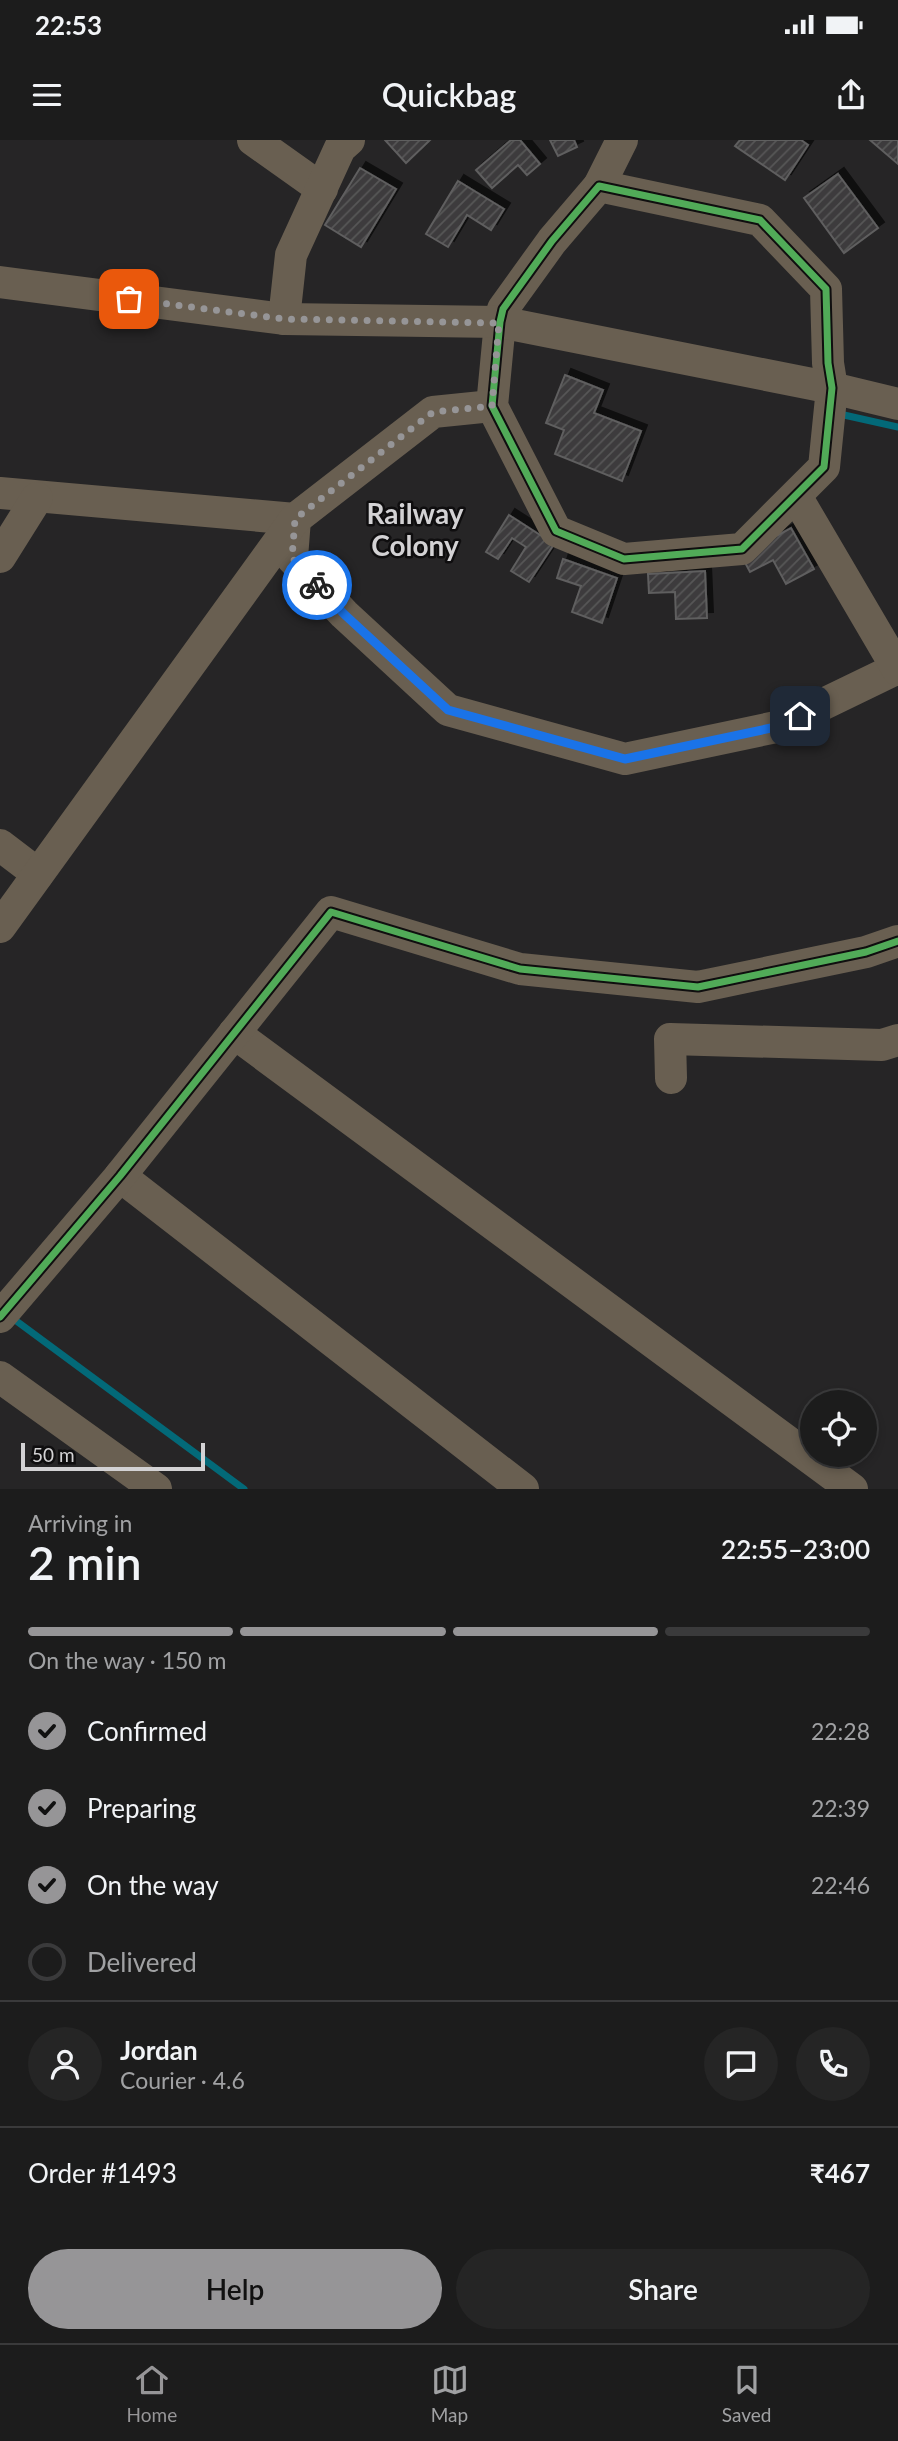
<!DOCTYPE html>
<meta charset="utf-8">
<style>
:root{--surface:#1c1c1c;--page:#252525;--text:#f1f3f6;--muted:#a0a1a3;--line:#3a3a3b;--accent:#969597}
body{margin:0;font-family:Lato,sans-serif;background:var(--page);color:var(--text);height:100vh;display:flex;flex-direction:column;font-size:26px;white-space:nowrap}
*{box-sizing:border-box;margin:0}
p{font-size:23px;color:var(--muted)}
.icon{flex:none;width:38px;height:38px;fill:none;stroke:currentColor;stroke-width:2;stroke-linecap:round;stroke-linejoin:round}
.map{position:relative;height:1349px;overflow:hidden}
.panel{display:flex;flex-direction:column;background:var(--surface);flex:1}
.panel>*{flex:none}
.buttons{position:absolute;left:800px;top:1250px;display:grid;gap:14px}
.buttons a{display:grid;place-items:center;width:77px;height:77px;border-radius:50%;background:var(--surface);box-shadow:0 4px 10px #0003,0 0 0 2px var(--line);font-size:35px}
.scale{position:absolute;left:21px;bottom:18px;width:184px;box-sizing:border-box;padding-left:7px;border:4px solid #d3d2d4;border-top:0;font-size:19px;line-height:24px;white-space:nowrap;color:#d3d2d4;-webkit-text-stroke:5px #0f0e0f;paint-order:stroke}
.pin{position:absolute;display:grid;place-items:center;width:60px;height:60px;color:#fff;margin:-30px;border-radius:14px;box-shadow:0 4px 10px #0006}
.courier{position:absolute;display:grid;place-items:center;width:70px;height:70px;margin:-35px;border:5px solid #1a73e8;border-radius:50%;background:#fff;color:#222;box-shadow:0 2px 9px #0007}
.head em{font-style:normal;font-weight:600}
.head div{display:flex;flex-direction:column-reverse}
.head{display:flex;align-items:center;justify-content:space-between;height:119px;padding:0 28px}
h1{font-size:46px;font-weight:600;line-height:52px}
.bar{display:grid;grid-template-columns:repeat(4,1fr);gap:10px 7px;align-content:center;height:84px;padding:0 28px}
.bar i{height:9px;border-radius:5px;background:var(--line)}
.bar .active{background:var(--accent)}
.bar p{grid-column:span 4}
.line{display:flex;align-items:center;gap:18px;padding:0 28px;border-top:2px solid var(--line)}
.line div{flex:1}
.round{display:grid;place-items:center;flex:none;width:74px;height:74px;border-radius:37px;background:var(--page)}
ol{padding:0 28px;list-style:none}
li{display:flex;align-items:center;gap:21px;height:77px}
li p{margin-inline-start:auto}
li .icon{padding:7px;border-radius:50%;background:var(--accent);color:#111;stroke-width:4}
li:last-child{color:var(--muted)}
li i{width:38px;height:38px;border:4px solid var(--line);border-radius:50%}
.primary-button{display:flex;gap:14px;margin-top:auto;padding:14px 28px}
.primary-button a{flex:1;height:80px;border-radius:42px;background:var(--accent);color:#111;font-size:28px;font-weight:600;line-height:80px;text-align:center}
.primary-button a+a{background:var(--page);color:var(--text)}
.status{display:flex;justify-content:space-between;align-items:center;height:49px;padding:0 35px;background:var(--surface);direction:ltr}
.status svg{height:19px;fill:currentColor}
header{display:flex;justify-content:space-between;align-items:center;height:91px;padding:0 28px;background:var(--surface);font-size:32px;font-weight:600}
.menu{display:flex;justify-content:space-around;align-items:center;height:98px;border-top:2px solid var(--line);background:var(--surface);font-size:19px;color:var(--muted)}
.menu a{display:grid;justify-items:center;gap:4px}
.menu .active{color:var(--accent)}
.map>svg:first-child{display:block}
.lines{fill:none;stroke-linecap:round;stroke-linejoin:round}
.stream{stroke:#036978;stroke-width:7}
.building{fill:url(#building-hatch);stroke:#5f5e5f;stroke-width:2;filter:url(#shadow)}
.minor{stroke:#695f51;stroke-width:32}
.cycleway-casing{stroke:#0f0e0f;stroke-width:11}
.cycleway{stroke:#51ab58;stroke-width:7}
.done{stroke:#969597;stroke-width:7;stroke-dasharray:0 12.6}
.route{stroke:#1a73e8;stroke-width:9}
.labels{text-anchor:middle;stroke-width:5;stroke-linejoin:round;paint-order:stroke}
.district-label{font-size:28px;font-weight:bold;fill:#d3d2d4;stroke:#0f0e0f}
</style>
<div class="status"><b>22:53</b><svg viewBox="0 0 49 12"><path d="M0 12V9h3v3zM5 12V6h3v6zM10 12V3h3v9zM15 12V0h3v12zM26 1h20v11H26zM47 4h2v5h-2z"/></svg></div>
<header><svg class="icon" aria-label="menu" viewBox="0 0 24 24"><path d="M4 6h16M4 12h16M4 18h16"/></svg>Quickbag<svg class="icon" aria-label="share" viewBox="0 0 24 24"><path d="M12 15V3M7 8l5-5 5 5M5 13v7h14v-7"/></svg></header>
<div class="map">
<svg width="898" height="1349" viewBox="0 0 898 1349">
<defs>
<pattern id="building-hatch" width="6" height="6" patternUnits="userSpaceOnUse" patternTransform="scale(1.75)"><rect width="6" height="6" fill="#3c3b3c"/><path d="M-1 1l2-2M0 6l6-6M5 7l2-2" fill="none" stroke="#575657"/></pattern>
<filter id="shadow"><feDropShadow dx="6" dy="-6" stdDeviation="0" flood-color="#0009"/></filter>
</defs>
<rect width="100%" height="100%" fill="#262526"/>
<g class="lines">
<g class="stream">
<path d="M 844,275 L 898,287"/>
<path d="M 11,1177 L 244,1349"/>
</g>
</g>
<g class="building">
<path d="M 385,0 L 430,0 L 406,23 Z"/>
<path d="M 511,0 L 520,0 L 540,24 L 527,35 L 518,25 L 492,48 L 476,30 Z"/>
<path d="M 550,0 L 574,0 L 577,7 L 558,16 Z"/>
<path d="M 740,0 L 801,0 L 808,5 L 785,40 L 735,6 Z"/>
<path d="M 870,0 L 898,0 L 898,24 Z"/>
<path d="M 360,28 L 396,49 L 361,107 L 325,85 Z"/>
<path d="M 838,34 L 878,88 L 844,113 L 804,58 Z"/>
<path d="M 458,41 L 504,69 L 491,90 L 467,75 L 448,107 L 426,94 Z"/>
<path d="M 565,235 L 603,250 L 594,273 L 641,291 L 622,341 L 555,314 L 564,290 L 546,283 Z"/>
<path d="M 509,375 L 554,404 L 529,442 L 511,431 L 526,407 L 512,398 L 498,419 L 486,412 Z"/>
<path d="M 791,388 L 814,429 L 786,444 L 773,420 L 750,432 L 741,415 Z"/>
<path d="M 563,419 L 617,438 L 602,483 L 572,472 L 581,446 L 557,438 Z"/>
<path d="M 705,431 L 707,478 L 676,479 L 675,452 L 649,453 L 648,434 Z"/>
</g>
<g class="lines">
<g class="minor">
<path d="M 253,0 L 322,49"/>
<path d="M 599,46 L 760,80 L 826,149 L 828,223 L 832,248 L 824,327 L 742,409 L 624,419 L 556,391 L 492,266 L 500,182 L 503,169 L 552,101 Z"/>
<path d="M 599,46 L 622,0"/>
<path d="M 0,142 L 284,179 L 500,182 L 832,248 L 898,264"/>
<path d="M 284,179 L 291,115 L 340,8 L 349,0"/>
<path d="M 0,353 L 295,379 L 292,418 L 344,474 L 448,570 L 625,619 L 776,587 L 898,528"/>
<path d="M 796,356 L 898,530"/>
<path d="M 0,417 L 37,358"/>
<path d="M 0,705 L 38,734"/>
<path d="M 0,787 L 295,379 L 433,272 L 492,266"/>
<path d="M 234,893 L 852,1349"/>
<path d="M 671,938 L 670,899 L 882,905 L 898,900"/>
<path d="M 120,1036 L 523,1349"/>
<path d="M 0,1177 L 120,1036 L 331,772 L 520,829 L 698,847 L 866,812 L 898,801"/>
<path d="M 0,1237 L 156,1349"/>
</g>
<defs>
<g id="cycleway">
<path d="M 599,46 L 760,80 L 826,149 L 828,223 L 832,248 L 824,327 L 742,409 L 624,419 L 556,391 L 492,266 L 500,182 L 503,169 L 552,101 Z"/>
<path d="M 0,1177 L 120,1036 L 331,772 L 520,829 L 698,847 L 866,812 L 898,801"/>
</g>
</defs>
<use href="#cycleway" class="cycleway-casing"/>
<use href="#cycleway" class="cycleway"/>
</g>
<g class="lines">
<path class="done" d="M 129,159 L 284,179 L 499,183 L 492,266 L 433,272 L 295,379 L 292,418 L 317,445"/>
<path class="route" d="M 317,445 L 344,474 L 448,570 L 625,619 L 776,587 L 800,576"/>
</g>
<g class="labels">
<g class="district-label">
<text x="415" y="384">Railway<tspan x="415" dy="32">Colony</tspan></text>
</g>
</g>
</svg>
<div class="buttons">
<a><svg class="icon" aria-label="locate" viewBox="0 0 24 24"><circle cx="12" cy="12" r="6"/><path d="M12 2v4M12 18v4M2 12h4M18 12h4"/></svg></a>
</div>
<div class="scale">50 m</div>
<div class="pin" style="left:129px;top:159px;background:#ea580c"><svg class="icon" aria-label="bag" viewBox="0 0 24 24"><path d="M5 8h14l-1 12H6zM9 8a3 3 0 0 1 6 0"/></svg></div>
<div class="pin" style="left:800px;top:576px;background:#1f2937"><svg class="icon" aria-label="home" viewBox="0 0 24 24"><path d="M3 11l9-7 9 7M6 9v11h12V9"/></svg></div>
<div class="courier" style="left:317px;top:445px"><svg class="icon" aria-label="bike" viewBox="0 0 24 24"><circle cx="6" cy="16" r="4"/><circle cx="18" cy="16" r="4"/><path d="M6 16l4-8h5l3 8M10 8l3 8H6M13 5h3"/></svg></div>
</div>
<section class="panel">
<div class="head"><div><h1>2 min</h1><p>Arriving in</p></div><em>22:55–23:00</em></div>
<div class="bar"><i class="active"></i><i class="active"></i><i class="active"></i><i></i><p>On the way · 150 m</p></div>
<ol>
<li><svg class="icon" aria-label="check" viewBox="0 0 24 24"><path d="M5 12l5 5 9-10"/></svg>Confirmed<p>22:28</p></li>
<li><svg class="icon" aria-label="check" viewBox="0 0 24 24"><path d="M5 12l5 5 9-10"/></svg>Preparing<p>22:39</p></li>
<li><svg class="icon" aria-label="check" viewBox="0 0 24 24"><path d="M5 12l5 5 9-10"/></svg>On the way<p>22:46</p></li>
<li><i></i>Delivered</li>
</ol>
<div class="line" style="height:126px"><a class="round"><svg class="icon" aria-label="person" viewBox="0 0 24 24"><circle cx="12" cy="8" r="4"/><path d="M4 21q1-7 8-7t8 7"/></svg></a><div><b>Jordan</b><p>Courier · 4.6</p></div><a class="round"><svg class="icon" aria-label="chat" viewBox="0 0 24 24"><path d="M4 5h16v11H9l-5 4z"/></svg></a><a class="round"><svg class="icon" aria-label="phone" viewBox="0 0 24 24"><path d="M5 4h4l2 5-3 2q2 4 5 5l2-3 5 2v4C11 20 4 13 5 4z"/></svg></a></div>
<div class="line" style="height:91px"><div>Order #1493</div><b>₹467</b></div>
<div class="primary-button"><a>Help</a><a>Share</a></div>
</section>
<nav class="menu">
<a class="active"><svg class="icon" aria-label="home" viewBox="0 0 24 24"><path d="M3 11l9-7 9 7M6 9v11h12V9"/></svg>Home</a>
<a><svg class="icon" aria-label="map" viewBox="0 0 24 24"><path d="M3 6l6-2 6 2 6-2v14l-6 2-6-2-6 2zM9 4v14M15 6v14"/></svg>Map</a>
<a><svg class="icon" aria-label="saved" viewBox="0 0 24 24"><path d="M7 4h10v16l-5-4-5 4z"/></svg>Saved</a>
</nav>
